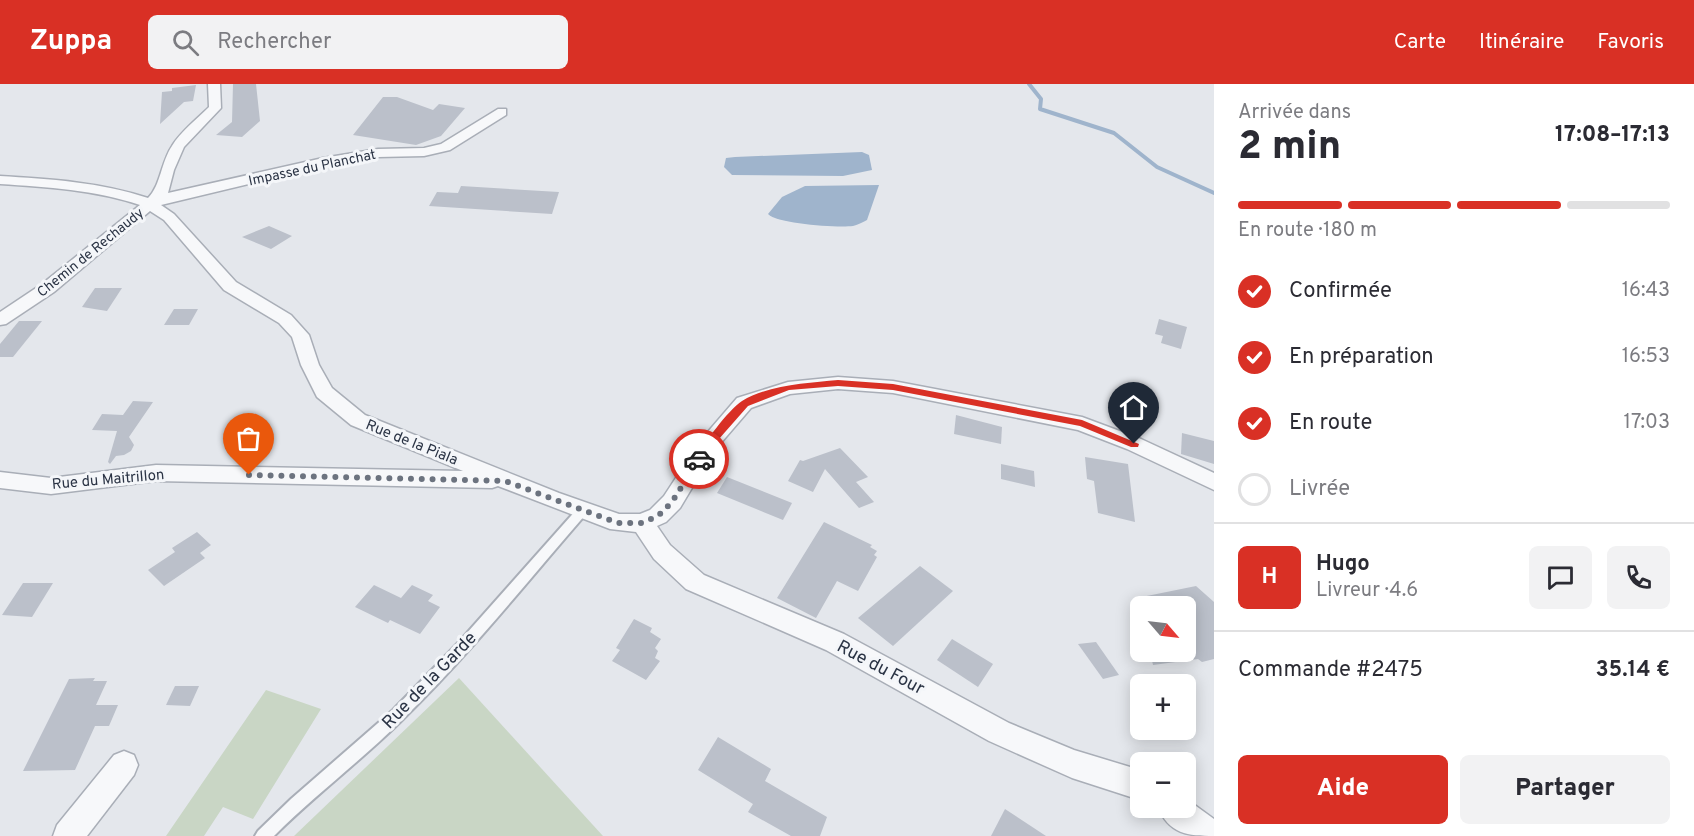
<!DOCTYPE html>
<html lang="fr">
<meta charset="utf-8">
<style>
:root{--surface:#fff;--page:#f2f2f3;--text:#2b2b33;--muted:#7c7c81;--line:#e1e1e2;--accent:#d93025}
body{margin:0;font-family:Overpass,sans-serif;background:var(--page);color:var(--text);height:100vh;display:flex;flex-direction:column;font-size:22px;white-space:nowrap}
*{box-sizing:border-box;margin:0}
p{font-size:20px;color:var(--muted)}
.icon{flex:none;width:33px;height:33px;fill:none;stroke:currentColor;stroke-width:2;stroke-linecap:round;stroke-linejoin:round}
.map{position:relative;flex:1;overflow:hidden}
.drawer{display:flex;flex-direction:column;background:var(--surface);width:480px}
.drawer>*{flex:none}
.needle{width:39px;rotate:118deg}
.controls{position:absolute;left:1130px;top:512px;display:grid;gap:12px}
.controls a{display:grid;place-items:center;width:66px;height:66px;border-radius:9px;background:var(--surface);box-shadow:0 3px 15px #0003;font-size:30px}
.pin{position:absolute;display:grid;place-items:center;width:51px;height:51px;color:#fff;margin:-62px -26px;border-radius:50% 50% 50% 0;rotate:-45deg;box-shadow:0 0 6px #0007}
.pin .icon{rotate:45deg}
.courier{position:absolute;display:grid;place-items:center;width:60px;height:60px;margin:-30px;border:4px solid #d93025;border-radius:50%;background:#fff;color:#222;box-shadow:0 2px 8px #0007}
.head em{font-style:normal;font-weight:800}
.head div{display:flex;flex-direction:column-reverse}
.head{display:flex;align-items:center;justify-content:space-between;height:102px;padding:0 24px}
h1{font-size:39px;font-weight:800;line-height:45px}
.bar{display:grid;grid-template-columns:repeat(4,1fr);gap:9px 6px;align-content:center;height:72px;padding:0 24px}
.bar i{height:8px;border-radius:4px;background:var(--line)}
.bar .active{background:var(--accent)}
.bar p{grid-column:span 4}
.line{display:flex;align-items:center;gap:15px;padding:0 24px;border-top:2px solid var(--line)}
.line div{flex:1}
.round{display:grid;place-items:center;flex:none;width:63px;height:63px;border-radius:9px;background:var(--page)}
ol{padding:0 24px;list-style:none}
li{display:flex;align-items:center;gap:18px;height:66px}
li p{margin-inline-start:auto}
li .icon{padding:6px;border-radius:50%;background:var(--accent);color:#fff;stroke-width:4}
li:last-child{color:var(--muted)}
li i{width:33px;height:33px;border:3px solid var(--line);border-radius:50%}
.cta{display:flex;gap:12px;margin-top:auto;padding:12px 24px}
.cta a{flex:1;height:69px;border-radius:9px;background:var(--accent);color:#fff;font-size:24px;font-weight:800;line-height:69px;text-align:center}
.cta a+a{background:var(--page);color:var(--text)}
header{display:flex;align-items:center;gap:36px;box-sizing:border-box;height:84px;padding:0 30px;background:var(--accent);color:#fff}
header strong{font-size:28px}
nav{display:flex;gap:33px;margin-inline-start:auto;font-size:21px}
.search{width:420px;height:54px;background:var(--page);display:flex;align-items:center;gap:15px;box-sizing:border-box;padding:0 21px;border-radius:9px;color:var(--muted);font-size:22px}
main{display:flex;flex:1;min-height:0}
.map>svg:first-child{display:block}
.green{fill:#c9d6c5}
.water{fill:#9fb4cc}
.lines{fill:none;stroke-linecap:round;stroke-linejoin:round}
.stream{stroke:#9fb4cc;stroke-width:4}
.building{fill:#bbc0ca}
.service-casing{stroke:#a9aeb7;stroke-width:4}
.minor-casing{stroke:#a9aeb7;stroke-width:3}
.service{fill:#f7f8fa;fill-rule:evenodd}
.minor{fill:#f7f8fa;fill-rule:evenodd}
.route{fill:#d93025}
.done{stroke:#6c737f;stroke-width:6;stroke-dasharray:0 10.8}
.labels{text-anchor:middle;stroke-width:6;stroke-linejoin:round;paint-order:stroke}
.far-street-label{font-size:14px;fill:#2b3445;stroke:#f4f6f9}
.street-label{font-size:15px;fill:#2b3445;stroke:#f4f6f9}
.near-street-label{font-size:18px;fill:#2b3445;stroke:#f4f6f9}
</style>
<header>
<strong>Zuppa</strong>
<div class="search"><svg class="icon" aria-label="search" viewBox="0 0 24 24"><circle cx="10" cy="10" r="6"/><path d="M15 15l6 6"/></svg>Rechercher</div>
<nav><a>Carte</a><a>Itinéraire</a><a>Favoris</a></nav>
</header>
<main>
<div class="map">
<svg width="1214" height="752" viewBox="0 0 1214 752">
<rect width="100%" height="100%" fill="#e4e7ec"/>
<g class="green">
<path d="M 459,594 L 603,752 L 294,752 Z"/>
<path d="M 266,606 L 321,625 L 253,735 L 223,723 L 204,752 L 166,752 Z"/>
</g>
<g class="water">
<path d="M 862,68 L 869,71 L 872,86 L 843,92 L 732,91 L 724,83 L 726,74 L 735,73 Z"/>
<path d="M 879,101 L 867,136 C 863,138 857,141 853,142 C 838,144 777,140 768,130 L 782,113 L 805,102 Z"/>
</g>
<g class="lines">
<path class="stream" d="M 1029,0 L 1041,15 L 1040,25 L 1114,49 L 1157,83 L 1214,109"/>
</g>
<g class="building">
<path d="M 233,0 L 256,0 L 260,37 L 242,53 L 216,51 L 232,38 Z"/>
<path d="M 196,1 L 193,17 L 184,18 L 160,40 L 162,8 L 172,7 L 172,4 Z"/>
<path d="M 383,13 L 397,13 L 433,26 L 439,20 L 465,24 L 441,52 L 416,61 L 353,51 Z"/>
<path d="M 461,102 L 559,108 L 552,130 L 429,122 L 437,108 L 458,109 Z"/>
<path d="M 269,142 L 292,152 L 271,165 L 242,153 Z"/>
<path d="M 95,204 L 122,204 L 107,227 L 82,223 Z"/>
<path d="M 174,225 L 198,225 L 189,241 L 164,241 Z"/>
<path d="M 1159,235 L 1187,243 L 1181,265 L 1161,259 L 1163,252 L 1155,250 Z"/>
<path d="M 19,237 L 42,237 L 13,273 L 0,273 L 0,260 Z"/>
<path d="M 133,317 L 153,318 L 129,353 L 134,361 L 131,367 L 124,371 L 116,372 L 110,380 L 108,378 L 117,347 L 92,346 L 102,330 L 123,331 Z"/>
<path d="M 956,331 L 1002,343 L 1001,360 L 954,350 Z"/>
<path d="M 1182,349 L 1214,357 L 1214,380 L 1181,370 Z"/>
<path d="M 840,364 L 868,393 L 856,398 L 874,418 L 859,424 L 825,385 L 813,408 L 788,397 L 800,376 L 803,377 Z"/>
<path d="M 1085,373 L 1128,380 L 1135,438 L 1098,429 L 1094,397 L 1087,395 Z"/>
<path d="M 1001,380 L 1034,387 L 1035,403 L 1001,395 Z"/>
<path d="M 727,393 L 792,419 L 783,436 L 717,409 Z"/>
<path d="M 824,438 L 872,461 L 870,463 L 877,467 L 874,471 L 877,473 L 858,507 L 837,497 L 816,534 L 777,514 Z"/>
<path d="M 197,448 L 211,461 L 200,469 L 205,474 L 164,502 L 148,486 L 175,468 L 172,464 Z"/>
<path d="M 920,482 L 953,507 L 893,562 L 858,534 Z"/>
<path d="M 23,499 L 53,499 L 32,533 L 2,531 Z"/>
<path d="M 374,501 L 401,514 L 412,501 L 433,511 L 428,517 L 440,523 L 420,550 L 390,536 L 388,539 L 355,523 Z"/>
<path d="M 1196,502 L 1214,518 L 1214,575 L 1202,578 L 1198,575 L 1153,581 L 1151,572 L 1169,567 L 1185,567 L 1185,522 L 1133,522 L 1132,515 Z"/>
<path d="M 634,535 L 652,544 L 650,548 L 661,555 L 655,564 L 658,567 L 655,574 L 660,577 L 646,596 L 612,577 L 620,566 L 616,564 Z"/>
<path d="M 952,555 L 993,580 L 978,603 L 937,576 Z"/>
<path d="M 1096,558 L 1119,591 L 1103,595 L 1078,560 Z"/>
<path d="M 95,594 L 93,597 L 107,597 L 96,621 L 118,621 L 109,642 L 95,642 L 75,686 L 23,687 L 69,595 Z"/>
<path d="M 175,602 L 199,602 L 190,622 L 166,621 Z"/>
<path d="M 718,653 L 771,685 L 765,697 L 827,733 L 820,752 L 791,752 L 748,728 L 753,720 L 698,686 Z"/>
<path d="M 1005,725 L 1046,752 L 991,752 Z"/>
</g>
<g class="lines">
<defs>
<path id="service" d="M 582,423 L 586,424 L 588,427 L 586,430 C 526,499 469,571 403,635 C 362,676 315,711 274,752 L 255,752 L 258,747 L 291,715 L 393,626 L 458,559 L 578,424 Z"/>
<g id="minor">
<path d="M 208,0 L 220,0 L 221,24 L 184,63 L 174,86 L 168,109 L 323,74 L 378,65 L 424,64 L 441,60 L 498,25 L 506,25 L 506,31 L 450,66 L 424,72 L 378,73 L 323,82 L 161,121 L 174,130 L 236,198 L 291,231 L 309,251 L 319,281 L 332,304 L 365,331 L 559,409 L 619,430 L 640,430 L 650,426 L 664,412 L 700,357 L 737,314 L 788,298 L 838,293 L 893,297 L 1082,333 L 1141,355 L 1214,389 L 1214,406 L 1127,365 L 1078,346 L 893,309 L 838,305 L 790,310 L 751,324 L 714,367 L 680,424 L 666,438 L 657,442 L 670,461 L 704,491 L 844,550 L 1009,639 L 1074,666 L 1140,686 L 1140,716 L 1072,694 L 989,657 L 826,566 L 686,505 L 654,475 L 636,448 L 610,445 L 498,402 L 492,404 L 156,397 L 51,410 L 0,404 L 0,388 L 51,394 L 156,381 L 463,387 L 351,341 L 317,313 L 301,281 L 292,253 L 279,239 L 224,206 L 164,136 L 150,127 L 54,208 L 6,240 L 0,241 L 0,228 L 42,200 L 140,121 C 95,106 47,103 0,100 L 0,92 C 50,95 100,98 148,114 C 161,101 161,78 172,62 C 180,48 197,35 209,23 Z"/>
<path d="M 124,667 L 134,671 L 138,681 L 134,691 L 87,752 L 53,752 L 57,741 L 114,671 Z"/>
<path d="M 1185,714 L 1214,735 L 1214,752 C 1188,752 1169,750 1158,723 L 1185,723 Z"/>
</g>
</defs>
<use href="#service" class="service-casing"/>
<use href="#minor" class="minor-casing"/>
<use href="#service" class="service"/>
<use href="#minor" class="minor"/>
</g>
<path class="route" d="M 838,296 L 893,300 L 1082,336 L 1139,360 L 1138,363 L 1131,363 L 1080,342 L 893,306 L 838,302 L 789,306 L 748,322 L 711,364 L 703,378 L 699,379 L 694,375 C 703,361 728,326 742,317 C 768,301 808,299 838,296 Z"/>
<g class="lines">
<path class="done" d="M 249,391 L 505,397 L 618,439 L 642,439 L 658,432 L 672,418 L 699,375"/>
</g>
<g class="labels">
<g class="far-street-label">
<text transform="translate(312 83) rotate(-12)" y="5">Impasse du Planchat</text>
<text transform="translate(90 168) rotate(-39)" y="5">Chemin de Rechaudy</text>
</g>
<g class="street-label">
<text transform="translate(412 358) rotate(22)" y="5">Rue de la Piala</text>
<text transform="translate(108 395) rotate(-5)" y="5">Rue du Maitrillon</text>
</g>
<g class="near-street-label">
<text transform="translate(881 583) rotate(28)" y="6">Rue du Four</text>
<text transform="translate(429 596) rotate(-46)" y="6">Rue de la Garde</text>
</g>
</g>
</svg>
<div class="controls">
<a><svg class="needle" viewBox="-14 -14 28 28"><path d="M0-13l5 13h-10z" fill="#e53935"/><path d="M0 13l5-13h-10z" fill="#7c7c81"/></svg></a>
<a>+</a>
<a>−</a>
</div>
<div class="pin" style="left:249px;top:391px;background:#ea580c"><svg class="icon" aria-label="bag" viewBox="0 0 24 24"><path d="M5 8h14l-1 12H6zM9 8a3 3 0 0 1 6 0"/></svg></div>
<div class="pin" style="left:1134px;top:360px;background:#1f2937"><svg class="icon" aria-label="home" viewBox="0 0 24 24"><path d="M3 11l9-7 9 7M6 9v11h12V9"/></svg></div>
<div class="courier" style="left:699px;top:375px"><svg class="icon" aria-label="car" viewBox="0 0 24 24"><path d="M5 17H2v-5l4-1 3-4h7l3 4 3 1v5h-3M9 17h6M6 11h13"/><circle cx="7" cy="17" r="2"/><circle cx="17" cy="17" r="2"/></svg></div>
</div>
<section class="drawer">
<div class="head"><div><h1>2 min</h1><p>Arrivée dans</p></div><em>17:08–17:13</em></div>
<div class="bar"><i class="active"></i><i class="active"></i><i class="active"></i><i></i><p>En route · 180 m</p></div>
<ol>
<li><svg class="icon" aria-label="check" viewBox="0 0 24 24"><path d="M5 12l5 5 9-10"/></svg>Confirmée<p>16:43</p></li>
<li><svg class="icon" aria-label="check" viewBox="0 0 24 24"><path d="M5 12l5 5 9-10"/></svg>En préparation<p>16:53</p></li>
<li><svg class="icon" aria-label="check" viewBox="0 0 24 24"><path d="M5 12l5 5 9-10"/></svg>En route<p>17:03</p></li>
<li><i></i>Livrée</li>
</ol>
<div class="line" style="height:108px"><b class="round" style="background:var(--accent);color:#fff">H</b><div><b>Hugo</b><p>Livreur · 4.6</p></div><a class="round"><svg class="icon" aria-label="chat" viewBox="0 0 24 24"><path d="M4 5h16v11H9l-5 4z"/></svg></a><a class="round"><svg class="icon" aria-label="phone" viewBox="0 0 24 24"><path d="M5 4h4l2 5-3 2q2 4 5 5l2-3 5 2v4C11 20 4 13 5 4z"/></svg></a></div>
<div class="line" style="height:78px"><div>Commande #2475</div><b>35.14 €</b></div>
<div class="cta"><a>Aide</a><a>Partager</a></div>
</section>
</main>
